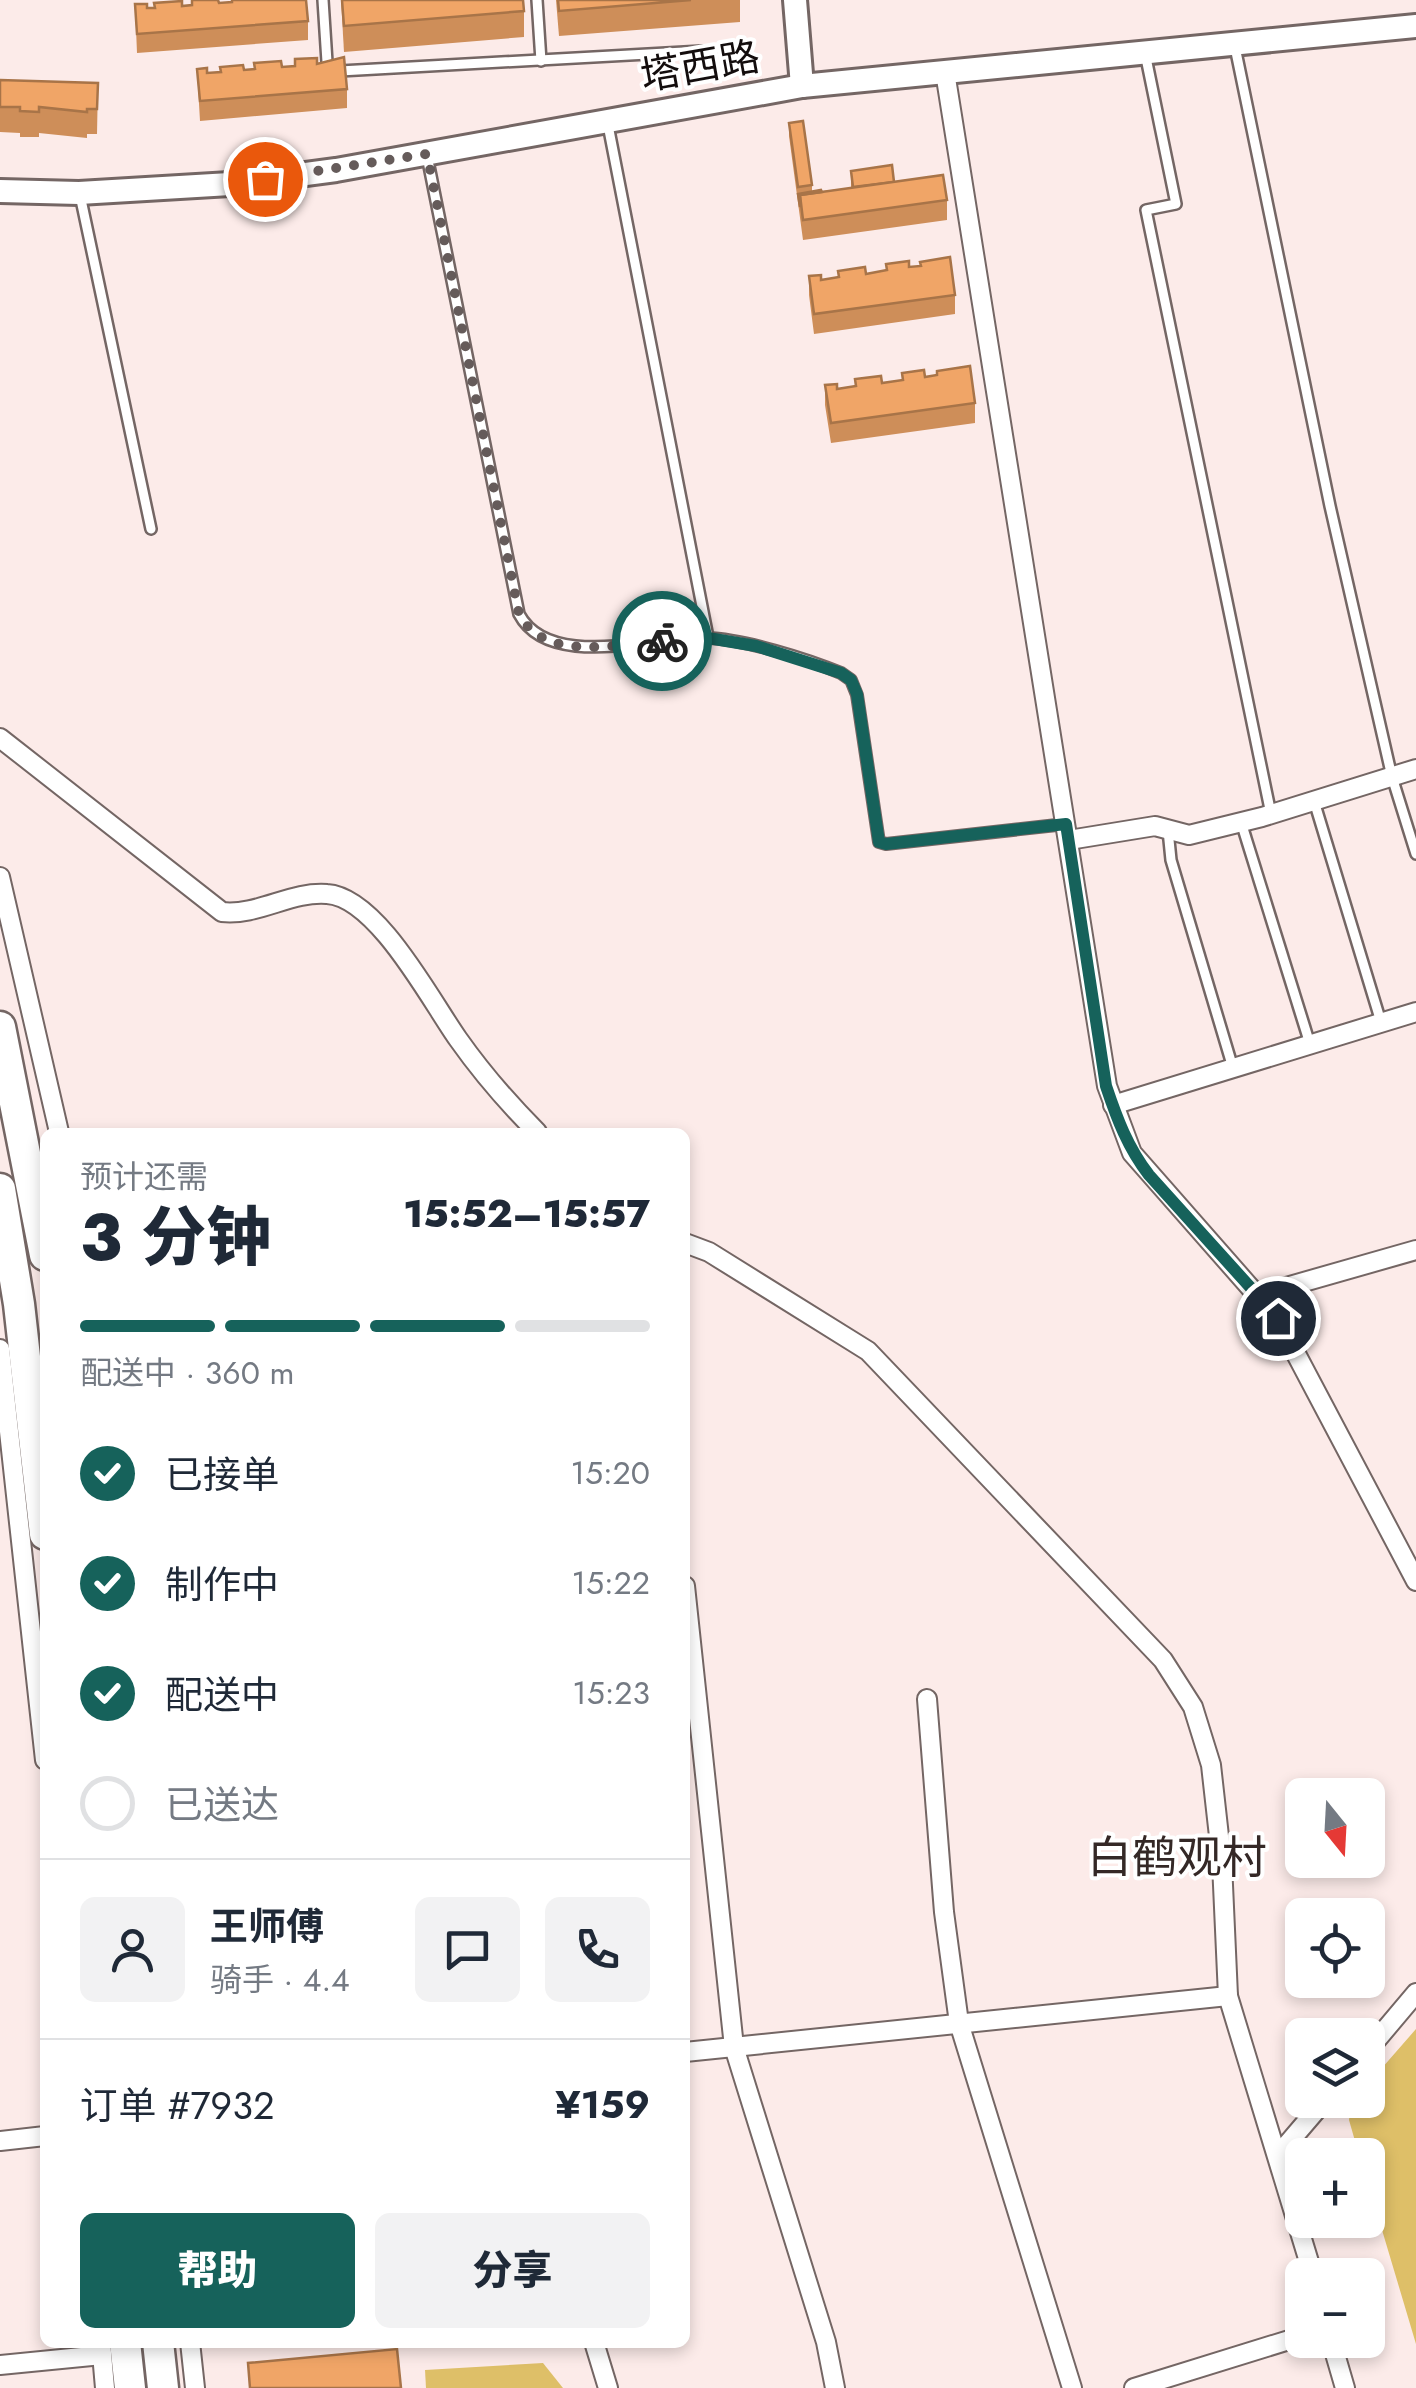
<!DOCTYPE html>
<html lang="zh">
<meta charset="utf-8">
<style>
:root{--surface:#fff;--page:#f2f2f3;--text:#1f2937;--muted:#747a83;--line:#e0e1e3;--accent:#16625b}
body{margin:0;font-family:Jost,"Noto Sans SC",sans-serif;background:var(--page);color:var(--text);height:100vh;display:flex;flex-direction:column;font-size:38px;white-space:nowrap}
*{box-sizing:border-box;margin:0}
p{font-size:32px;color:var(--muted)}
.icon{flex:none;width:55px;height:55px;fill:none;stroke:currentColor;stroke-width:2;stroke-linecap:round;stroke-linejoin:round}
.map{position:relative;flex:1;overflow:hidden}
.panel{position:absolute;left:40px;top:1128px;width:650px;height:1220px;display:flex;flex-direction:column;background:var(--surface);border-radius:15px;box-shadow:0 5px 15px #0003}
.panel>*{flex:none}
.needle{width:65px;rotate:162deg}
.buttons{position:absolute;left:1285px;top:1778px;display:grid;gap:20px}
.buttons a{display:grid;place-items:center;width:100px;height:100px;border-radius:15px;background:var(--surface);box-shadow:0 5px 15px #0003;font-size:50px}
.pin{position:absolute;display:grid;place-items:center;width:85px;height:85px;color:#fff;margin:-42px;border:5px solid #fff;border-radius:50%;box-shadow:0 2px 10px #0007}
.courier{position:absolute;display:grid;place-items:center;width:100px;height:100px;margin:-50px;border:8px solid #16625b;border-radius:50%;background:#fff;color:#222;box-shadow:0 2px 12px #0007}
.headline em{font-style:normal;font-weight:800}
.headline div{display:flex;flex-direction:column-reverse}
.headline{display:flex;align-items:center;justify-content:space-between;height:170px;padding:0 40px}
h1{font-size:65px;font-weight:800;line-height:75px}
.bar{display:grid;grid-template-columns:repeat(4,1fr);gap:15px 10px;align-content:center;height:120px;padding:0 40px}
.bar i{height:12px;border-radius:8px;background:var(--line)}
.bar .selected{background:var(--accent)}
.bar p{grid-column:span 4}
.line{display:flex;align-items:center;gap:25px;padding:0 40px;border-top:2px solid var(--line)}
.line div{flex:1}
.round{display:grid;place-items:center;flex:none;width:105px;height:105px;border-radius:15px;background:var(--page)}
ol{padding:0 40px;list-style:none}
li{display:flex;align-items:center;gap:30px;height:110px}
li p{margin-inline-start:auto}
li .icon{padding:10px;border-radius:50%;background:var(--accent);color:#fff;stroke-width:4}
li:last-child{color:var(--muted)}
li i{width:55px;height:55px;border:5px solid var(--line);border-radius:50%}
.cta{display:flex;gap:20px;margin-top:auto;padding:20px 40px}
.cta a{flex:1;height:115px;border-radius:15px;background:var(--accent);color:#fff;font-size:40px;font-weight:800;line-height:115px;text-align:center}
.cta a+a{background:var(--page);color:var(--text)}
.map>svg:first-child{display:block}
.green{fill:#debf68}
.lines{fill:none;stroke-linecap:round;stroke-linejoin:round}
.service-casing{stroke:#746664;stroke-width:14}
.minor-casing{stroke:#746664;stroke-width:22}
.tertiary-casing{stroke:#746664;stroke-width:28}
.primary-casing{stroke:#746664;stroke-width:35}
.service{stroke:#fff;stroke-width:9}
.minor{stroke:#fff;stroke-width:18}
.tertiary{stroke:#fff;stroke-width:22}
.primary{stroke:#fff;stroke-width:30}
.wall{fill:#ce8e59}
.building{fill:#f0a567;stroke:#a87448;stroke-width:2.5}
.done{stroke:#655b5a;stroke-width:10;stroke-dasharray:0 18}
.route{stroke:#16625b;stroke-width:12}
.labels{text-anchor:middle;stroke-width:8;stroke-linejoin:round;paint-order:stroke}
.street-label{font-size:40px;fill:#130d0d;stroke:#fff}
.quarter-label{font-size:45px;fill:#342826;stroke:#fff}
</style>
<div class="map">
<svg width="1416" height="2388" viewBox="0 0 1416 2388">
<rect width="100%" height="100%" fill="#fcebe9"/>
<g class="green">
<path d="M 1416,2029 L 1416,2344 L 1368,2183 L 1368,2155 L 1359,2155 L 1349,2120 L 1351,2103 L 1368,2100 L 1368,2084 Z"/>
<path d="M 543,2363 L 563,2388 L 426,2388 L 425,2370 Z"/>
</g>
<g class="lines">
<defs>
<g id="service">
<path d="M 323,0 L 327,62 L 332,69 L 340,71 L 702,51"/>
<path d="M 537,0 L 541,61"/>
<path d="M 1235,47 L 1330,506 L 1392,777 L 1416,854"/>
<path d="M 1145,53 L 1176,204 L 1146,210 L 1271,814"/>
<path d="M 608,125 L 708,637"/>
<path d="M 427,156 L 519,614 C 549,671 654,636 707,638 C 744,639 807,659 841,673 L 851,680 L 857,695 L 879,842 L 886,844 L 1066,824"/>
<path d="M 80,195 L 151,529"/>
<path d="M 1314,801 L 1381,1022"/>
<path d="M 1241,822 L 1310,1044"/>
<path d="M 1168,830 L 1171,860 L 1233,1068"/>
</g>
<g id="minor">
<path d="M 945,72 L 1107,1086 L 1132,1153 L 1277,1318 L 1416,1581"/>
<path d="M 0,738 L 222,912 C 258,916 291,891 327,894 C 377,897 431,1001 458,1039 C 482,1073 508,1103 537,1132"/>
<path d="M 1069,840 L 1155,826 L 1189,835 L 1262,817 L 1416,769"/>
<path d="M 0,877 L 59,1132"/>
<path d="M 1113,1105 L 1416,1012"/>
<path d="M 685,1243 L 709,1252 L 868,1351 L 1163,1660 L 1193,1707 L 1211,1765 L 1222,1863 L 1228,1996 L 1313,2275"/>
<path d="M 1258,1295 L 1416,1250"/>
<path d="M 0,1349 L 45,1760"/>
<path d="M 685,1586 L 734,2047 L 826,2342 L 835,2388"/>
<path d="M 927,1699 L 944,1912 L 959,2023 L 1072,2388"/>
<path d="M 1368,2050 L 1416,1993"/>
<path d="M 685,2052 L 1228,1996"/>
<path d="M 0,2141 L 45,2136"/>
<path d="M 1278,2155 L 1325,2100"/>
<path d="M 1331,2340 L 1345,2388"/>
<path d="M 101,2342 L 105,2388"/>
<path d="M 190,2342 L 195,2388"/>
<path d="M 594,2342 L 608,2388"/>
<path d="M 0,2365 L 102,2355"/>
<path d="M 1134,2388 L 1302,2336"/>
</g>
<g id="tertiary">
<path d="M 795,0 L 802,86"/>
<path d="M 0,191 L 79,193 L 230,184 L 336,170 L 802,86 L 1416,26"/>
</g>
<g id="primary">
<path d="M 0,1027 L 45,1255"/>
<path d="M 0,1189 L 19,1304 L 45,1534"/>
<path d="M 125,2342 L 130,2388"/>
<path d="M 158,2342 L 163,2388"/>
</g>
</defs>
<use href="#service" class="service-casing"/>
<use href="#minor" class="minor-casing"/>
<use href="#tertiary" class="tertiary-casing"/>
<use href="#primary" class="primary-casing"/>
<use href="#service" class="service"/>
<use href="#minor" class="minor"/>
<use href="#tertiary" class="tertiary"/>
<use href="#primary" class="primary"/>
</g>
<g class="wall">
<path d="M 341,0 L 524,11 L 524,37 L 344,52 Z"/>
<path d="M 556,0 L 740,0 L 740,22 L 559,36 Z"/>
<path d="M 219,3 L 308,21 L 308,40 L 137,53 L 135,4 L 147,8 Z"/>
<path d="M 317,64 L 347,89 L 347,108 L 200,121 L 197,69 L 207,73 Z"/>
<path d="M 0,80 L 98,83 L 97,134 L 87,134 L 87,138 L 39,133 L 39,137 L 20,137 L 20,133 L 0,132 Z"/>
<path d="M 789,123 L 812,185 L 812,192 L 851,188 L 851,171 L 894,182 L 947,200 L 947,220 L 803,240 L 789,136 Z"/>
<path d="M 886,264 L 909,267 L 955,295 L 955,314 L 814,334 L 809,295 L 809,276 L 821,280 L 838,277 L 838,271 L 866,274 L 886,271 Z"/>
<path d="M 925,377 L 975,403 L 975,423 L 831,443 L 825,405 L 825,385 L 837,389 L 855,386 L 855,379 L 882,383 Z"/>
</g>
<g class="building">
<path d="M 192,0 L 218,0 L 219,3 L 232,2 L 232,0 L 306,0 L 308,21 L 137,34 L 135,4 L 147,4 L 147,8 L 155,8 L 154,3 L 182,1 L 182,6 L 192,5 Z"/>
<path d="M 342,0 L 523,0 L 524,11 L 344,26 Z"/>
<path d="M 558,0 L 691,0 L 559,11 Z"/>
<path d="M 344,57 L 347,89 L 200,101 L 197,69 L 207,68 L 207,73 L 221,72 L 220,67 L 243,65 L 244,70 L 255,69 L 254,63 L 281,61 L 282,67 L 295,66 L 295,59 L 317,58 L 317,64 Z"/>
<path d="M 0,80 L 98,83 L 97,109 L 87,109 L 87,112 L 39,107 L 39,112 L 20,111 L 20,107 L 0,107 Z"/>
<path d="M 803,121 L 812,185 L 798,187 L 789,123 Z"/>
<path d="M 892,165 L 894,182 L 853,187 L 851,171 Z"/>
<path d="M 943,175 L 947,200 L 803,220 L 800,195 Z"/>
<path d="M 821,190 L 822,192 L 800,195 L 800,207 L 798,194 Z"/>
<path d="M 950,257 L 955,295 L 814,314 L 809,276 L 821,275 L 821,280 L 839,277 L 838,271 L 865,267 L 866,274 L 887,270 L 886,264 L 909,261 L 909,267 L 921,266 L 920,262 Z"/>
<path d="M 970,366 L 975,403 L 831,423 L 825,385 L 837,384 L 837,389 L 856,386 L 855,379 L 881,376 L 882,383 L 903,380 L 902,373 L 924,370 L 925,377 L 937,375 L 937,371 Z"/>
<path d="M 397,2349 L 401,2388 L 250,2388 L 248,2363 Z"/>
</g>
<g class="lines">
<path class="done" d="M 265,179 L 427,154 L 519,614 C 545,663 617,644 662,641"/>
<path class="route" d="M 662,641 L 708,638 L 756,646 L 841,673 L 851,680 L 857,694 L 879,842 L 886,844 L 1066,824 L 1106,1086 C 1117,1119 1128,1148 1149,1175 L 1278,1318"/>
</g>
<g class="labels">
<g class="street-label">
<text transform="translate(700 66) rotate(-10)" y="14">塔西路</text>
</g>
<g class="quarter-label">
<text x="1177" y="1873">白鹤观村</text>
</g>
</g>
</svg>
<div class="buttons">
<a><svg class="needle" viewBox="-14 -14 28 28"><path d="M0-13l5 13h-10z" fill="#e53935"/><path d="M0 13l5-13h-10z" fill="#747a83"/></svg></a>
<a><svg class="icon" aria-label="locate" viewBox="0 0 24 24"><circle cx="12" cy="12" r="6"/><path d="M12 2v4M12 18v4M2 12h4M18 12h4"/></svg></a>
<a><svg class="icon" aria-label="layers" viewBox="0 0 24 24"><path d="M12 4l9 5-9 5-9-5zM3 14l9 5 9-5"/></svg></a>
<a>+</a>
<a>−</a>
</div>
<div class="pin" style="left:265px;top:179px;background:#ea580c"><svg class="icon" aria-label="bag" viewBox="0 0 24 24"><path d="M5 8h14l-1 12H6zM9 8a3 3 0 0 1 6 0"/></svg></div>
<div class="pin" style="left:1278px;top:1318px;background:#1f2937"><svg class="icon" aria-label="home" viewBox="0 0 24 24"><path d="M3 11l9-7 9 7M6 9v11h12V9"/></svg></div>
<div class="courier" style="left:662px;top:641px"><svg class="icon" aria-label="bike" viewBox="0 0 24 24"><circle cx="6" cy="16" r="4"/><circle cx="18" cy="16" r="4"/><path d="M6 16l4-8h5l3 8M10 8l3 8H6M13 5h3"/></svg></div>
<section class="panel">
<div class="headline"><div><h1>3 分钟</h1><p>预计还需</p></div><em>15:52–15:57</em></div>
<div class="bar"><i class="selected"></i><i class="selected"></i><i class="selected"></i><i></i><p>配送中 · 360 m</p></div>
<ol>
<li><svg class="icon" aria-label="check" viewBox="0 0 24 24"><path d="M5 12l5 5 9-10"/></svg>已接单<p>15:20</p></li>
<li><svg class="icon" aria-label="check" viewBox="0 0 24 24"><path d="M5 12l5 5 9-10"/></svg>制作中<p>15:22</p></li>
<li><svg class="icon" aria-label="check" viewBox="0 0 24 24"><path d="M5 12l5 5 9-10"/></svg>配送中<p>15:23</p></li>
<li><i></i>已送达</li>
</ol>
<div class="line" style="height:180px"><a class="round"><svg class="icon" aria-label="person" viewBox="0 0 24 24"><circle cx="12" cy="8" r="4"/><path d="M4 21q1-7 8-7t8 7"/></svg></a><div><b>王师傅</b><p>骑手 · 4.4</p></div><a class="round"><svg class="icon" aria-label="chat" viewBox="0 0 24 24"><path d="M4 5h16v11H9l-5 4z"/></svg></a><a class="round"><svg class="icon" aria-label="phone" viewBox="0 0 24 24"><path d="M5 4h4l2 5-3 2q2 4 5 5l2-3 5 2v4C11 20 4 13 5 4z"/></svg></a></div>
<div class="line" style="height:130px"><div>订单 #7932</div><b>¥159</b></div>
<div class="cta"><a>帮助</a><a>分享</a></div>
</section>
</div>
